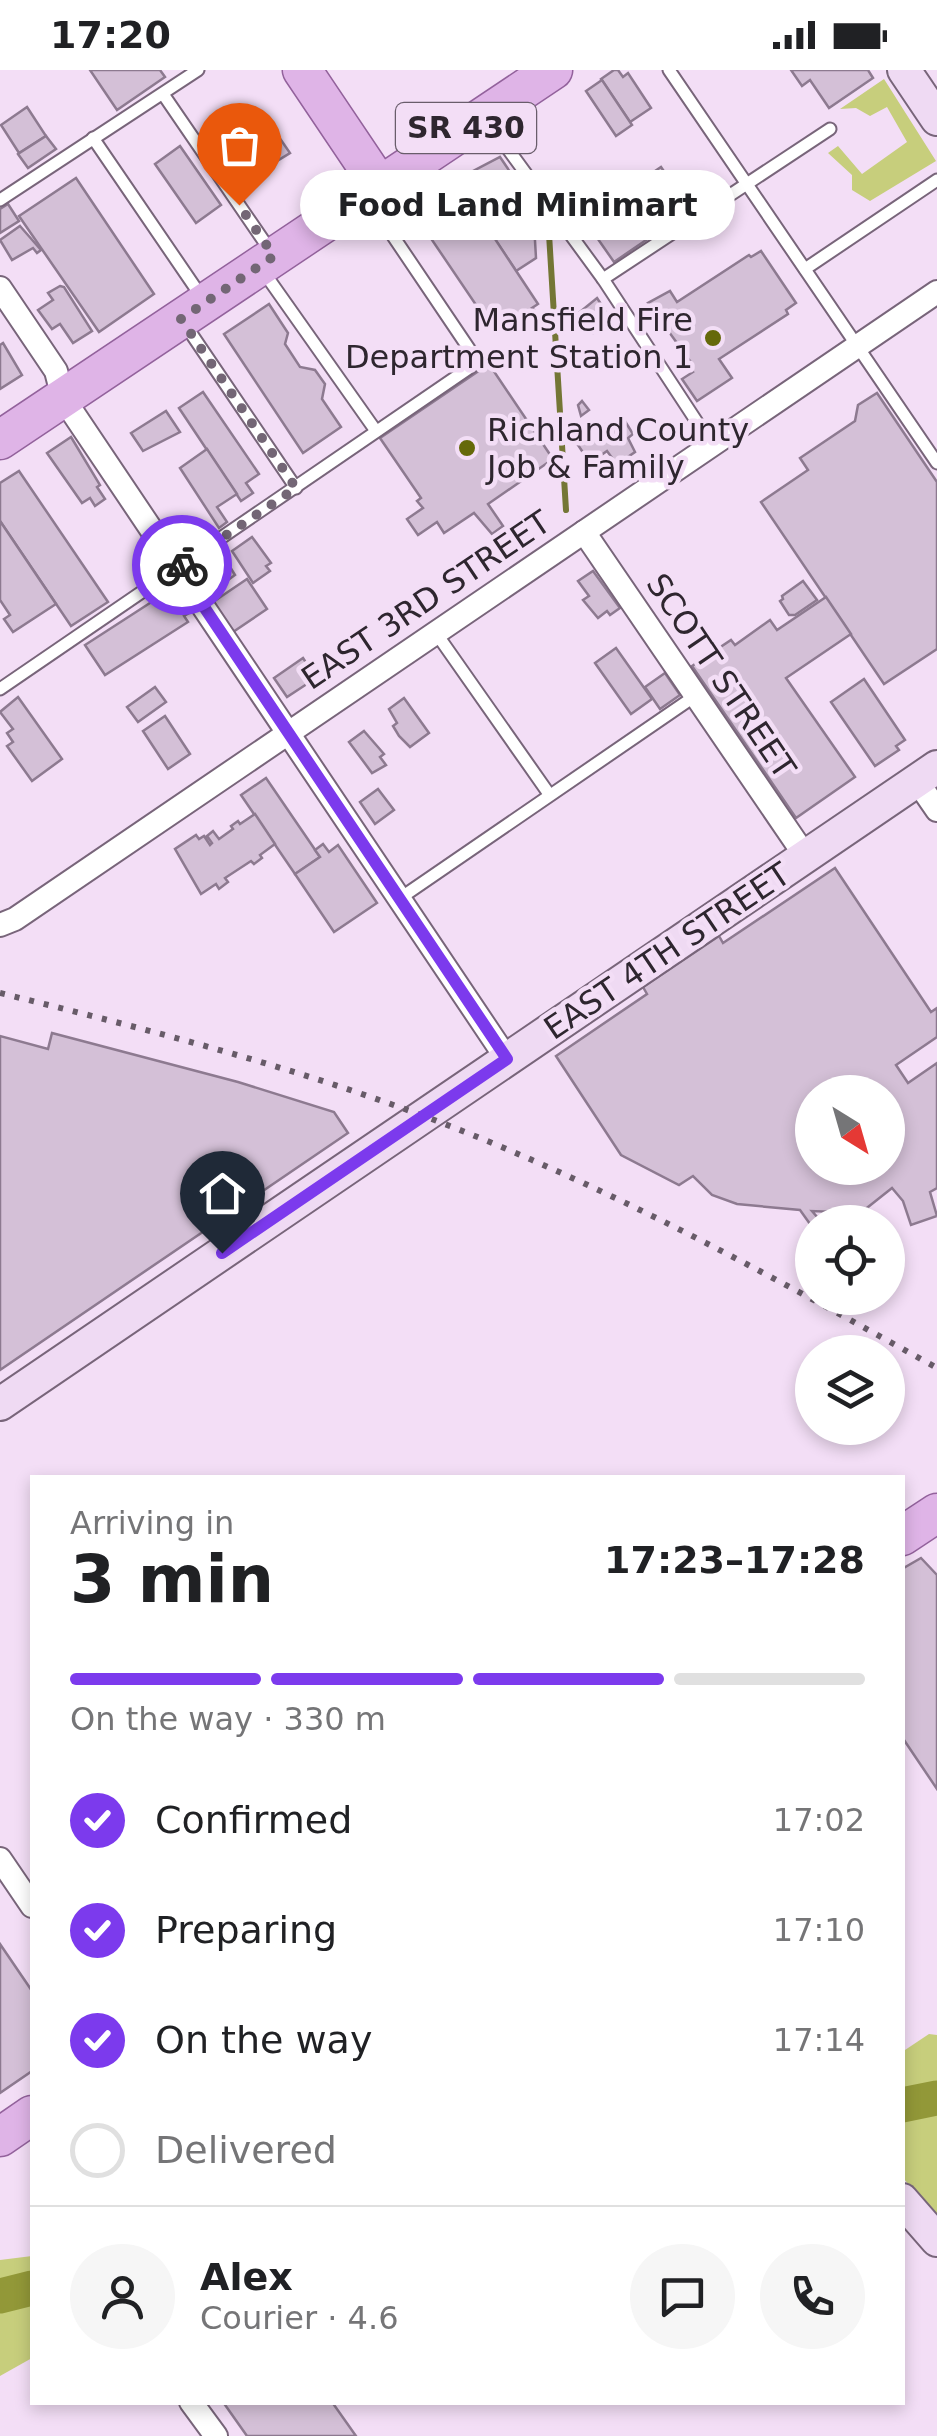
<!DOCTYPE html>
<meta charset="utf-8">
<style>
:root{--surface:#fff;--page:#f6f6f6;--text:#202124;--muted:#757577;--line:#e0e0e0;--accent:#7c3aed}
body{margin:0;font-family:"DejaVu Sans",sans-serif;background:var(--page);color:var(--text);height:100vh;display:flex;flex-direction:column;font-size:38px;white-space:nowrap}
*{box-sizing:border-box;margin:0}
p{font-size:32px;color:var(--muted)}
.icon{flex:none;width:55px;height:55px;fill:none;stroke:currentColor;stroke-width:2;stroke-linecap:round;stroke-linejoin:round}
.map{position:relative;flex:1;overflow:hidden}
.details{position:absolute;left:30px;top:1405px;width:875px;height:930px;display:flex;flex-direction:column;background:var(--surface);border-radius:0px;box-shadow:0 5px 15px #0003}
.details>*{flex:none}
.needle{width:65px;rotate:143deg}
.buttons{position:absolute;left:795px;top:1005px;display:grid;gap:20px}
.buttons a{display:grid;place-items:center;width:110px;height:110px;border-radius:50%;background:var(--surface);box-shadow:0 5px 15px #0003;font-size:50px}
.pin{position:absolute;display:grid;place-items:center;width:85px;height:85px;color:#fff;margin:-102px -42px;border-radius:50% 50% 50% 0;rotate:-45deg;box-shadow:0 0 10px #0007}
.pin .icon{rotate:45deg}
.courier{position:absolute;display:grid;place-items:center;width:100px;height:100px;margin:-50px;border:8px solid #7c3aed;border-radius:50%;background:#fff;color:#222;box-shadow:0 2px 12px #0007}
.bubble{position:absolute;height:70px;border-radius:35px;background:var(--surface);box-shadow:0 5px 15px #0003;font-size:32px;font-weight:700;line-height:70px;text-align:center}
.headline em{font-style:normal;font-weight:700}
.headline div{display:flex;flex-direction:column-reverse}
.headline{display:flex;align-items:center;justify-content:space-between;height:170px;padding:0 40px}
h1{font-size:65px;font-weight:700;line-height:75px}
.bar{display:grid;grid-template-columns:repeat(4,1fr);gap:15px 10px;align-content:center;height:120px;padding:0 40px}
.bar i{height:12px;border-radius:8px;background:var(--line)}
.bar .selected{background:var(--accent)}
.bar p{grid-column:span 4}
.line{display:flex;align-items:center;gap:25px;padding:0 40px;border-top:2px solid var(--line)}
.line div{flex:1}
.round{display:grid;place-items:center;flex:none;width:105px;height:105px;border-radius:52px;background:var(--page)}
ol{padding:0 40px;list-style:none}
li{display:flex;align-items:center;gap:30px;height:110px}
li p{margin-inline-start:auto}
li .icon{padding:10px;border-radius:50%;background:var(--accent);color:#fff;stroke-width:4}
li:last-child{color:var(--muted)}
li i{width:55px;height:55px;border:5px solid var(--line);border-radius:50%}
.status{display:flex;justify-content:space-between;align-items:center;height:70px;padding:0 50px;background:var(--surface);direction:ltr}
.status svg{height:28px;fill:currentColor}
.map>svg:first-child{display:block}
.green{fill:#c7ce7c}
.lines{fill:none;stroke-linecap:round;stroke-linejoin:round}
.stream{stroke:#747635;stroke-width:6}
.river{stroke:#929838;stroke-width:35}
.building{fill:#d4c0d7;stroke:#8d7a90;stroke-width:2.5;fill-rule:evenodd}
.lane-casing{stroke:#78657a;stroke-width:15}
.street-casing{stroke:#78657a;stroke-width:26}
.secondary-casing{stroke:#78657a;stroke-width:36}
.primary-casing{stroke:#93629c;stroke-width:41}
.lane{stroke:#fff;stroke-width:11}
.street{stroke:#fff;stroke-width:22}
.secondary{stroke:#efdaf3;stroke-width:32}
.primary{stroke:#dfb4e7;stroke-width:38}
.rail{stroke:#675b68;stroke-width:6;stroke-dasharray:5 10;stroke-linecap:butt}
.done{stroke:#736675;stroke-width:10;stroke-dasharray:0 18}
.route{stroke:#7c3aed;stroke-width:12}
.poi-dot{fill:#65690a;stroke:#f3def6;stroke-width:4}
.labels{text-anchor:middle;stroke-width:9;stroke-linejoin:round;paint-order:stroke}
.shield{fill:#f3def6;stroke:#695d6b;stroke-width:2.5}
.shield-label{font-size:30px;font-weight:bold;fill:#2e262f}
.poi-label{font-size:32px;fill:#2e262f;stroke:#f3def6;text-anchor:end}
.street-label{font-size:32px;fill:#2e262f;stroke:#f3def6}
</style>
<div class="status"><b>17:20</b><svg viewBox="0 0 49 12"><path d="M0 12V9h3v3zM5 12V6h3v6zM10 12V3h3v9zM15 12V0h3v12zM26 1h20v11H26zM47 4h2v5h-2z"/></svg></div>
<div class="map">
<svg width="937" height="2366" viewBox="0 0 937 2366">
<rect width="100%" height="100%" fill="#f3def6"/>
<g class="green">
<path d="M 884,9 L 936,91 L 870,131 L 852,120 L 852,105 L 828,83 L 838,76 L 862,104 L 907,72 L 887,37 L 870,46 L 856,38 L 840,39 Z"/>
<path d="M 929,1964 L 937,1965 L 937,2147 L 903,2108 L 902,1982 Z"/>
<path d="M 32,2186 L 32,2288 L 0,2306 L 0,2190 Z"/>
</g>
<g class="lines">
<path class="stream" d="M 549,164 L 566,440"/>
<g class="river">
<path d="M 902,2035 L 937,2028"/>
<path d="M 0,2226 L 32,2218"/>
</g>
</g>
<g class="building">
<path d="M 90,0 L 160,0 L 165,7 L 117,40 Z"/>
<path d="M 614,0 L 618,0 L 623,7 L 628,3 L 651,38 L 630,52 L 601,9 Z"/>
<path d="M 791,0 L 868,0 L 873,8 L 829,38 L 810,10 L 802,16 Z"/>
<path d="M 602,10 L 632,55 L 616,66 L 586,21 Z"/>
<path d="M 27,37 L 46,66 L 19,83 L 1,55 Z"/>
<path d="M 248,46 L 269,77 L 281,70 L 290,83 L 249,108 L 220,65 Z"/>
<path d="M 46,66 L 56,79 L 28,98 L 18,84 Z"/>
<path d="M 180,76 L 221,135 L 196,153 L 155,94 Z"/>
<path d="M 500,87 L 533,136 L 536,188 L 516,201 L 456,110 Z"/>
<path d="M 661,97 L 690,140 L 614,192 L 584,149 Z"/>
<path d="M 450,107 L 456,110 L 538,234 L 532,238 L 535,241 L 521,250 L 518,247 L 495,263 L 426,161 L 421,163 L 404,138 Z"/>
<path d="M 76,108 L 154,224 L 99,262 L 19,146 Z"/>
<path d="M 8,134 L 19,151 L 0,163 L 0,139 Z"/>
<path d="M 20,156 L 41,180 L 37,183 L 33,178 L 12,190 L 0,170 Z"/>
<path d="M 761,181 L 796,233 L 786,240 L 788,244 L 719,289 L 732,308 L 697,331 L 682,309 L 693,302 L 687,293 L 690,291 L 648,233 L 670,221 L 677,232 L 749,185 L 751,187 Z"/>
<path d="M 60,216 L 64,217 L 92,261 L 73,273 L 60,254 L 52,259 L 38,240 L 53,230 L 48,223 Z"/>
<path d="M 597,228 L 610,248 L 593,263 L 587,255 L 583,258 L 575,246 Z"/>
<path d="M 269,234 L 288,263 L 285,274 L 300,297 L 315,300 L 325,314 L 322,329 L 341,357 L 303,383 L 224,264 Z"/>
<path d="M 3,273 L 22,305 L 0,319 L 0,275 Z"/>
<path d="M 489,294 L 553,389 L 488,434 L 503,456 L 492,464 L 474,443 L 444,463 L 437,452 L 418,465 L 407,449 L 423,438 L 417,431 L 421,428 L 380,368 Z"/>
<path d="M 203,322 L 259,404 L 246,413 L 253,423 L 241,431 L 179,338 Z"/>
<path d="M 877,323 L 937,412 L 937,579 L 884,614 L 761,432 L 808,400 L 800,388 L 855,351 L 858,335 Z"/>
<path d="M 582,331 L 589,340 L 581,346 L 578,335 Z"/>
<path d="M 166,341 L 180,362 L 143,381 L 131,363 Z"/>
<path d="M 623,348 L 633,364 L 628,368 L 635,382 L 619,393 L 615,392 L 607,381 L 590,393 L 578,375 L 606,354 L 609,358 Z"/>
<path d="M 71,367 L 100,415 L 97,417 L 105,429 L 95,436 L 90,428 L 82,433 L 47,383 Z"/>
<path d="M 207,379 L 237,424 L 217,437 L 227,452 L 219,458 L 180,398 Z"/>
<path d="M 19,401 L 108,532 L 71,556 L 0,451 L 0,413 Z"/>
<path d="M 0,451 L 56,534 L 13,562 L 4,549 L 10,545 L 0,530 Z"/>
<path d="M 252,467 L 271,493 L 266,496 L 270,501 L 253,513 L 232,481 Z"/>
<path d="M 217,485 L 221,491 L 225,489 L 235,505 L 217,518 L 213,512 L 208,515 L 196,499 Z"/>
<path d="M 593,501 L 620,538 L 610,545 L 607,541 L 598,548 L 583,530 L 589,526 L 578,511 Z"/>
<path d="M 247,509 L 267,539 L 233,562 L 213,532 Z"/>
<path d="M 803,511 L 817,530 L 795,545 L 789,545 L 780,531 L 783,529 L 782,526 Z"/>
<path d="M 167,522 L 170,527 L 175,523 L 189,543 L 184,546 L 188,552 L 105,605 L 85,575 Z"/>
<path d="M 826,527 L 851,564 L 786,608 L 855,707 L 796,748 L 692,596 L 731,570 L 735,575 L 770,550 L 777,560 Z"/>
<path d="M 616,578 L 652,629 L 631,644 L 595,593 Z"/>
<path d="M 303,588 L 316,608 L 287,627 L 274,608 Z"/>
<path d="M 665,603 L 680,625 L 660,639 L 645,617 Z"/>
<path d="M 864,609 L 905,670 L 896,676 L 899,680 L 875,696 L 831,632 Z"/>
<path d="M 155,617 L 166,632 L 138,652 L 127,637 Z"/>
<path d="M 18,627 L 62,689 L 32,711 L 7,676 L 13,672 L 7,663 L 13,659 L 0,642 Z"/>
<path d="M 404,628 L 429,663 L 410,677 L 399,666 L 393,656 L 397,653 L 389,639 Z"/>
<path d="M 165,646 L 190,684 L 168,699 L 143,661 Z"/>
<path d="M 364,661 L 384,684 L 380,687 L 386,695 L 372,703 L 349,672 Z"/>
<path d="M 266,708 L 320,787 L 295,804 L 241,725 Z"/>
<path d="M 378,719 L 394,740 L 375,754 L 360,732 Z"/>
<path d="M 255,744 L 275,774 L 260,785 L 262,788 L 254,794 L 251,791 L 225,808 L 228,812 L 219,819 L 216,814 L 201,824 L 175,779 L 196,765 L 199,769 L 204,766 L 210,775 L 212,773 L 207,766 L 213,761 L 219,769 L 233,759 L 231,756 L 238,751 L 240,754 Z"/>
<path d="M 323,774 L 329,782 L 338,775 L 377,833 L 334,862 L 295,804 L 320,787 L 315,780 Z"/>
<path d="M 835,798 L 931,942 L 937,938 L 937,967 L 896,995 L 908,1013 L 937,993 L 937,1118 L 930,1122 L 937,1146 L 911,1155 L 903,1131 L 892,1118 L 863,1141 L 848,1143 L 844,1138 L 836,1142 L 812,1141 L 818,1148 L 810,1154 L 800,1140 L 737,1134 L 712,1125 L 693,1106 L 679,1115 L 621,1085 L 556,986 L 647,924 L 643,917 L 719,866 L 723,873 ZM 812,1022 L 888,1022 L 888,1098 L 812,1098 Z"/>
<path d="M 52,963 L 238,1012 L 334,1042 L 348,1063 L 0,1300 L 0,966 L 48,979 Z"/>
<path d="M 921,1488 L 937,1505 L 937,1719 L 902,1667 L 902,1499 Z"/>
<path d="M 0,1874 L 32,1921 L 32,2001 L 0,2023 Z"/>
<path d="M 223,2332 L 332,2332 L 356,2366 L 247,2366 Z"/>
</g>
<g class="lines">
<defs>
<g id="lane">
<path d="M 669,0 L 937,393"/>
<path d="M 163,24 L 272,183"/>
<path d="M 486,49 L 603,209 L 712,375"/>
<path d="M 93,68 L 203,229"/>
<path d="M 0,130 L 198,0"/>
<path d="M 805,199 L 937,110"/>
<path d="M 263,201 L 376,361"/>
<path d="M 603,209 L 830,59"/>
<path d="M 184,253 L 296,418"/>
<path d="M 436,563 L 549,724"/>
<path d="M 0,619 L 478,292 L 368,129"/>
<path d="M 399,829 L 695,626"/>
</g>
<g id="street">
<path d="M 0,218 L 56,301 L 63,328 L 507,989"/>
<path d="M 584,462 L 806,787"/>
<path d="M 917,711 L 937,740"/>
<path d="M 0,855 L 15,849 L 937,222"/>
<path d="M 0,1789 L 32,1836"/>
<path d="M 191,2332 L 216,2366"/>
</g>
<g id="secondary">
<path d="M 904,0 L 937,49"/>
<path d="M 0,1334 L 937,697"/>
<path d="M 902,2130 L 937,2170"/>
</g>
<g id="primary">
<path d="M 302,0 L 380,116"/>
<path d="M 0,370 L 553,0"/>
<path d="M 902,1466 L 937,1443"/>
<path d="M 0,2067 L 32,2045"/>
</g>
</defs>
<use href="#lane" class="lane-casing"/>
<use href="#street" class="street-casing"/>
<use href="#secondary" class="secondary-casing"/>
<use href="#primary" class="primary-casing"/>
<use href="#lane" class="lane"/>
<use href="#street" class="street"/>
<use href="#secondary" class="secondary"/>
<use href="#primary" class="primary"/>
<path class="rail" d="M 0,923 C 142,958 284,994 421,1045 C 601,1112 770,1205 937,1298"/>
</g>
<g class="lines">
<path class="done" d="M 182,495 L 296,418 L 181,249 L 274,186 L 239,135"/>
<path class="route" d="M 182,495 L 178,498 L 507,989 L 222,1183"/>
</g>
<g class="poi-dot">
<circle cx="713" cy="268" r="10"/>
<circle cx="467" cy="378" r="10"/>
</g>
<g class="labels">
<rect class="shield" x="396" y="33" width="140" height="50" rx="8"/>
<g class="shield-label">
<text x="466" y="68">SR 430</text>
</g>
<g class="poi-label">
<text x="693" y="261">Mansfield Fire<tspan x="693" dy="37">Department Station 1</tspan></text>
<text x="487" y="371" text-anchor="start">Richland County<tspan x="487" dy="37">Job &amp; Family</tspan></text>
</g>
<g class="street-label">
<text transform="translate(426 530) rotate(-34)" y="11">EAST 3RD STREET</text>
<text transform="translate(721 606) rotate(56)" y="11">SCOTT STREET</text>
<text transform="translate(667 881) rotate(-34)" y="11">EAST 4TH STREET</text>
</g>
</g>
</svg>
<div class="buttons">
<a><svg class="needle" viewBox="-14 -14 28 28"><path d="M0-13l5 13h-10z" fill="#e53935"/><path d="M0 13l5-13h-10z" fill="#757577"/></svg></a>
<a><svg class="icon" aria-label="locate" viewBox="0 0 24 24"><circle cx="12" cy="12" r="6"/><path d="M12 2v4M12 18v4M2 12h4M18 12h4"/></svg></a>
<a><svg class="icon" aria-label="layers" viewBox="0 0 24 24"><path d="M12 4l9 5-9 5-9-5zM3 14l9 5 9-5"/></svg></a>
</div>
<div class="pin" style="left:239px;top:135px;background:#ea580c"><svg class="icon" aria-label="bag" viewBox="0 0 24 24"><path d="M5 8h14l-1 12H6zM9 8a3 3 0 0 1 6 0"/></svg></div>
<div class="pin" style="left:222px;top:1183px;background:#1f2937"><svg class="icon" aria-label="home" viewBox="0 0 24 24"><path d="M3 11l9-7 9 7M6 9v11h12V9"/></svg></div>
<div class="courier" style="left:182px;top:495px"><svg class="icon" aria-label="bike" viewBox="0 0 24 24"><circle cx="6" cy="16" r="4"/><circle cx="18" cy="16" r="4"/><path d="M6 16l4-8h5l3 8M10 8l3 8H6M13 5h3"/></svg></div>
<div class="bubble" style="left:300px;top:100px;width:435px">Food Land Minimart</div>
<section class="details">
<div class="headline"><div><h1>3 min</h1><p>Arriving in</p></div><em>17:23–17:28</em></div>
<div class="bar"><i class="selected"></i><i class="selected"></i><i class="selected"></i><i></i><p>On the way · 330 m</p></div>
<ol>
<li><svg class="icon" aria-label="check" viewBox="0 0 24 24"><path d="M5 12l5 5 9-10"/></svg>Confirmed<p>17:02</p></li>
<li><svg class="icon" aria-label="check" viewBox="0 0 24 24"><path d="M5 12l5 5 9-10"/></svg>Preparing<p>17:10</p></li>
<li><svg class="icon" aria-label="check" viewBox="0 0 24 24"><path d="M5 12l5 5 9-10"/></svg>On the way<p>17:14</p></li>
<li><i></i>Delivered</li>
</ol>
<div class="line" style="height:180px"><a class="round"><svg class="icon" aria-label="person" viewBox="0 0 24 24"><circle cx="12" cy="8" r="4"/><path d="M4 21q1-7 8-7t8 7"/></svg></a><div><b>Alex</b><p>Courier · 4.6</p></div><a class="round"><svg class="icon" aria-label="chat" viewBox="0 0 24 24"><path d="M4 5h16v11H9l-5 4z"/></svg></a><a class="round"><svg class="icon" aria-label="phone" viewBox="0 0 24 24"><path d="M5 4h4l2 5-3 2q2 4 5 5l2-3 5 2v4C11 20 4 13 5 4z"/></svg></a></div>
</section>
</div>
